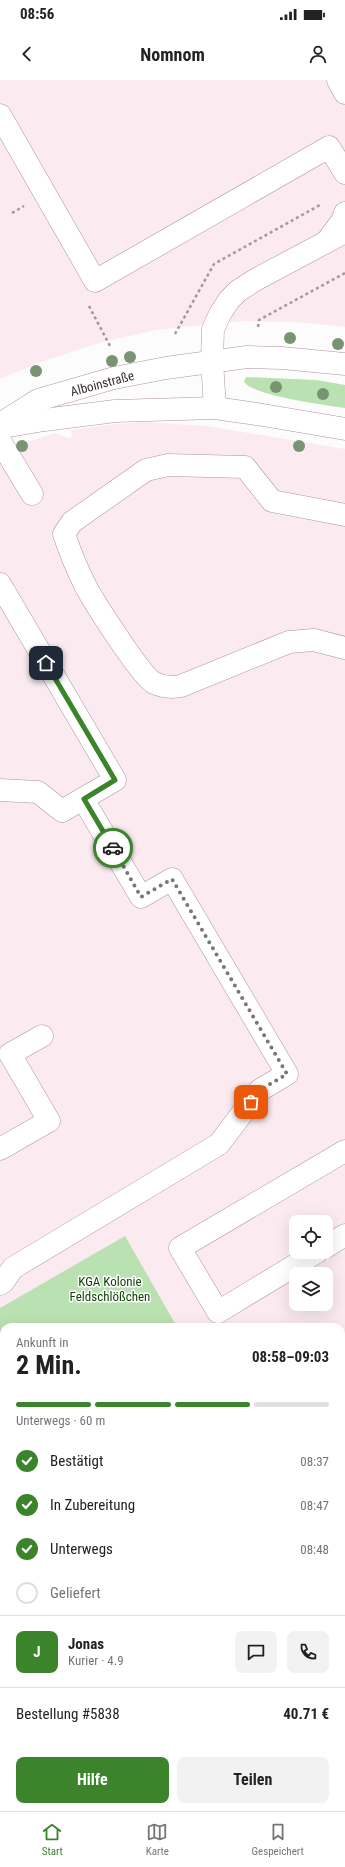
<!DOCTYPE html>
<html lang="de">
<meta charset="utf-8">
<style>
:root{--surface:#fff;--page:#f2f2f2;--text:#222;--muted:#767676;--line:#e0e0e0;--accent:#3b842b}
body{margin:0;font-family:"Roboto Condensed",sans-serif;background:var(--page);color:var(--text);height:100vh;display:flex;flex-direction:column;font-size:15px;white-space:nowrap}
*{box-sizing:border-box;margin:0}
p{font-size:13px;color:var(--muted)}
.icon{flex:none;width:22px;height:22px;fill:none;stroke:currentColor;stroke-width:2;stroke-linecap:round;stroke-linejoin:round}
.map{position:relative;flex:1;overflow:hidden}
.side{position:absolute;left:0px;top:1243px;width:345px;height:488px;display:flex;flex-direction:column;background:var(--surface);border-radius:12px 12px 0 0;box-shadow:0 4px 16px #0002}
.side>*{flex:none}
.buttons{position:absolute;left:289px;top:1135px;display:grid;gap:8px}
.buttons a{display:grid;place-items:center;width:44px;height:44px;border-radius:8px;background:var(--surface);box-shadow:0 4px 16px #0002;font-size:20px}
.pin{position:absolute;display:grid;place-items:center;width:34px;height:34px;color:#fff;margin:-17px;border-radius:8px;box-shadow:0 2px 6px #0006}
.courier{position:absolute;display:grid;place-items:center;width:40px;height:40px;margin:-20px;border:3px solid #3b842b;border-radius:50%;background:#fff;color:#222;box-shadow:0 1px 5px #0007}
.summary em{font-style:normal;font-weight:700}
.summary div{display:flex;flex-direction:column-reverse}
.summary{display:flex;align-items:center;justify-content:space-between;height:68px;padding:0 16px}
h1{font-size:26px;font-weight:700;line-height:30px}
.bar{display:grid;grid-template-columns:repeat(4,1fr);gap:6px 4px;align-content:center;height:48px;padding:0 16px}
.bar i{height:5px;border-radius:3px;background:var(--line)}
.bar .active{background:var(--accent)}
.bar p{grid-column:span 4}
.line{display:flex;align-items:center;gap:10px;padding:0 16px;border-top:1px solid var(--line)}
.line div{flex:1}
.round{display:grid;place-items:center;flex:none;width:42px;height:42px;border-radius:8px;background:var(--page)}
ol{padding:0 16px;list-style:none}
li{display:flex;align-items:center;gap:12px;height:44px}
li p{margin-inline-start:auto}
li .icon{padding:4px;border-radius:50%;background:var(--accent);color:#fff;stroke-width:4}
li:last-child{color:var(--muted)}
li i{width:22px;height:22px;border:2px solid var(--line);border-radius:50%}
.primary-button{display:flex;gap:8px;margin-top:auto;padding:8px 16px}
.primary-button a{flex:1;height:46px;border-radius:8px;background:var(--accent);color:#fff;font-size:16px;font-weight:700;line-height:46px;text-align:center}
.primary-button a+a{background:var(--page);color:var(--text)}
.status{display:flex;justify-content:space-between;align-items:center;height:28px;padding:0 20px;background:var(--surface);direction:ltr}
.status svg{height:11px;fill:currentColor}
header{display:flex;justify-content:space-between;align-items:center;height:52px;padding:0 16px;background:var(--surface);font-size:18px;font-weight:700}
.tabs{display:flex;justify-content:space-around;align-items:center;height:56px;border-top:1px solid var(--line);background:var(--surface);font-size:11px;color:var(--muted)}
.tabs a{display:grid;justify-items:center;gap:2px}
.tabs .active{color:var(--accent)}
.map>svg:first-child{display:block}
.built{fill:#fbebf0;fill-rule:evenodd}
.green{fill:#bae1b2}
.lines{fill:none;stroke-linecap:round;stroke-linejoin:round}
.minor-casing{stroke:#b0939d;stroke-width:23}
.path{stroke:#a09a9c;stroke-width:2.5;stroke-dasharray:3 3;stroke-linecap:butt}
.minor{stroke:#fff;stroke-width:22}
.tree{fill:#799472}
.done{stroke:#7d7578;stroke-width:4;stroke-dasharray:0 7.2}
.route{stroke:#3b842b;stroke-width:5}
.labels{text-anchor:middle;stroke-width:3;stroke-linejoin:round;paint-order:stroke}
.street-label{font-size:13px;fill:#392d31;stroke:#fff}
.park-label{font-size:13px;fill:#0e3e02;stroke:#fff}
</style>
<div class="status"><b>08:56</b><svg viewBox="0 0 49 12"><path d="M0 12V9h3v3zM5 12V6h3v6zM10 12V3h3v9zM15 12V0h3v12zM26 1h20v11H26zM47 4h2v5h-2z"/></svg></div>
<header><svg class="icon" aria-label="back" viewBox="0 0 24 24"><path d="M15 5l-7 7 7 7"/></svg>Nomnom<svg class="icon" aria-label="person" viewBox="0 0 24 24"><circle cx="12" cy="8" r="4"/><path d="M4 21q1-7 8-7t8 7"/></svg></header>
<div class="map">
<svg width="345" height="1731" viewBox="0 0 345 1731">
<rect width="100%" height="100%" fill="#fcfcfc"/>
<g class="built">
<path d="M 0,0 L 345,0 L 345,247 L 297,242 L 240,241 L 156,250 L 102,262 L 44,281 L 0,299 Z"/>
<path d="M 142,342 L 207,346 L 345,369 L 345,1292 L 341,1292 L 341,1247 L 4,1247 L 4,1455 L 0,1457 L 0,371 L 55,353 L 68,358 L 72,357 L 71,350 L 106,345 ZM 296,1142 L 326,1142 L 326,1172 L 296,1172 ZM 296,1194 L 326,1194 L 326,1224 L 296,1224 Z"/>
</g>
<g class="green">
<path d="M 246,297 L 316,300 L 345,305 L 345,328 C 326,325 254,316 244,302 Z"/>
<path d="M 125,1156 L 177,1247 L 4,1247 L 4,1441 L 0,1434 L 0,1228 Z"/>
</g>
<g class="lines">
<defs>
<g id="minor">
<path d="M 338,0 L 345,13"/>
<path d="M 0,35 L 95,201 L 329,67 L 345,93"/>
<path d="M 327,161 L 342,141 L 345,133"/>
<path d="M 215,328 L 212,281 L 213,249 L 220,234 L 229,220 L 238,211 L 255,200 L 345,152"/>
<path d="M 0,344 L 38,320 L 114,298 L 166,288 L 247,277 L 282,278 L 345,284"/>
<path d="M 3,347 L 44,340 L 115,331 L 215,328 L 257,334 L 345,349"/>
<path d="M 0,361 L 32,414"/>
<path d="M 345,435 L 272,421 L 245,387 L 168,385 L 146,390 L 72,442 L 64,454 C 70,472 77,489 85,505 C 94,522 141,596 154,603 C 163,607 171,608 181,606 L 289,562 L 314,560 L 345,568"/>
<path d="M 0,504 L 115,700 L 62,731 L 38,712 L 0,710"/>
<path d="M 0,1069 L 49,1041 L 10,974 L 42,956"/>
<path d="M 326,1167 L 345,1155"/>
<path d="M 317,1172 L 218,1232 L 180,1168 L 345,1071"/>
<path d="M 0,1204 L 3,1202 L 13,1188 L 219,1064 L 260,1010 L 287,994 L 172,799 L 141,817 L 83,719"/>
<path d="M 341,1328 L 345,1328"/>
<path d="M 0,1472 L 4,1470"/>
<path d="M 0,1532 L 4,1539"/>
<path d="M 112,1727 L 115,1731"/>
</g>
</defs>
<use href="#minor" class="minor-casing"/>
<g class="path">
<path d="M 12,133 L 24,126"/>
<path d="M 89,226 L 110,266"/>
<path d="M 258,247 L 259,240 L 345,193"/>
<path d="M 175,254 L 214,184 L 320,125"/>
<path d="M 0,1594 L 2,1593"/>
<path d="M 0,1679 L 4,1677"/>
</g>
<use href="#minor" class="minor"/>
</g>
<g class="tree">
<circle cx="290" cy="258" r="6"/>
<circle cx="338" cy="264" r="6"/>
<circle cx="130" cy="277" r="6"/>
<circle cx="112" cy="281" r="6"/>
<circle cx="36" cy="291" r="6"/>
<circle cx="276" cy="307" r="6"/>
<circle cx="323" cy="314" r="6"/>
<circle cx="22" cy="366" r="6"/>
<circle cx="299" cy="366" r="6"/>
</g>
<g class="lines">
<path class="done" d="M 113,768 L 141,817 L 172,799 L 287,994 L 260,1010 L 251,1022"/>
<path class="route" d="M 46,583 L 115,700 L 84,719 L 113,768"/>
</g>
<g class="labels">
<g class="street-label">
<text transform="translate(102 303) rotate(-15)" y="5">Alboinstraße</text>
</g>
<g class="park-label">
<text x="110" y="1206">KGA Kolonie<tspan x="110" dy="15">Feldschlößchen</tspan></text>
</g>
</g>
</svg>
<div class="buttons">
<a><svg class="icon" aria-label="locate" viewBox="0 0 24 24"><circle cx="12" cy="12" r="6"/><path d="M12 2v4M12 18v4M2 12h4M18 12h4"/></svg></a>
<a><svg class="icon" aria-label="layers" viewBox="0 0 24 24"><path d="M12 4l9 5-9 5-9-5zM3 14l9 5 9-5"/></svg></a>
</div>
<div class="pin" style="left:251px;top:1022px;background:#ea580c"><svg class="icon" aria-label="bag" viewBox="0 0 24 24"><path d="M5 8h14l-1 12H6zM9 8a3 3 0 0 1 6 0"/></svg></div>
<div class="pin" style="left:46px;top:583px;background:#1f2937"><svg class="icon" aria-label="home" viewBox="0 0 24 24"><path d="M3 11l9-7 9 7M6 9v11h12V9"/></svg></div>
<div class="courier" style="left:113px;top:768px"><svg class="icon" aria-label="car" viewBox="0 0 24 24"><path d="M5 17H2v-5l4-1 3-4h7l3 4 3 1v5h-3M9 17h6M6 11h13"/><circle cx="7" cy="17" r="2"/><circle cx="17" cy="17" r="2"/></svg></div>
<section class="side">
<div class="summary"><div><h1>2 Min.</h1><p>Ankunft in</p></div><em>08:58–09:03</em></div>
<div class="bar"><i class="active"></i><i class="active"></i><i class="active"></i><i></i><p>Unterwegs · 60 m</p></div>
<ol>
<li><svg class="icon" aria-label="check" viewBox="0 0 24 24"><path d="M5 12l5 5 9-10"/></svg>Bestätigt<p>08:37</p></li>
<li><svg class="icon" aria-label="check" viewBox="0 0 24 24"><path d="M5 12l5 5 9-10"/></svg>In Zubereitung<p>08:47</p></li>
<li><svg class="icon" aria-label="check" viewBox="0 0 24 24"><path d="M5 12l5 5 9-10"/></svg>Unterwegs<p>08:48</p></li>
<li><i></i>Geliefert</li>
</ol>
<div class="line" style="height:72px"><b class="round" style="background:var(--accent);color:#fff">J</b><div><b>Jonas</b><p>Kurier · 4.9</p></div><a class="round"><svg class="icon" aria-label="chat" viewBox="0 0 24 24"><path d="M4 5h16v11H9l-5 4z"/></svg></a><a class="round"><svg class="icon" aria-label="phone" viewBox="0 0 24 24"><path d="M5 4h4l2 5-3 2q2 4 5 5l2-3 5 2v4C11 20 4 13 5 4z"/></svg></a></div>
<div class="line" style="height:52px"><div>Bestellung #5838</div><b>40.71 €</b></div>
<div class="primary-button"><a>Hilfe</a><a>Teilen</a></div>
</section>
</div>
<nav class="tabs">
<a class="active"><svg class="icon" aria-label="home" viewBox="0 0 24 24"><path d="M3 11l9-7 9 7M6 9v11h12V9"/></svg>Start</a>
<a><svg class="icon" aria-label="map" viewBox="0 0 24 24"><path d="M3 6l6-2 6 2 6-2v14l-6 2-6-2-6 2zM9 4v14M15 6v14"/></svg>Karte</a>
<a><svg class="icon" aria-label="saved" viewBox="0 0 24 24"><path d="M7 4h10v16l-5-4-5 4z"/></svg>Gespeichert</a>
</nav>
